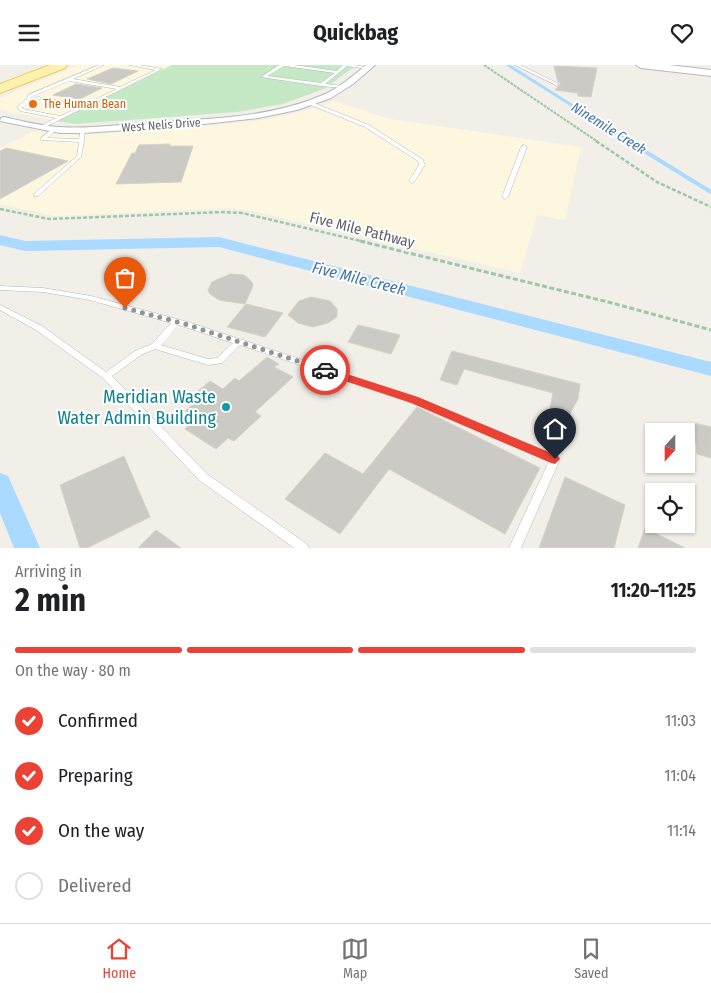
<!DOCTYPE html>
<meta charset="utf-8">
<style>
:root{--surface:#fff;--page:#f6f6f6;--text:#202124;--muted:#757577;--line:#e0e0e0;--accent:#ea4335}
body{margin:0;font-family:"Fira Sans Condensed",sans-serif;background:var(--page);color:var(--text);height:100vh;display:flex;flex-direction:column;font-size:19px;white-space:nowrap}
*{box-sizing:border-box;margin:0}
p{font-size:16px;color:var(--muted)}
.icon{flex:none;width:28px;height:28px;fill:none;stroke:currentColor;stroke-width:2;stroke-linecap:round;stroke-linejoin:round}
.map{position:relative;height:483px;overflow:hidden}
.details{display:flex;flex-direction:column;background:var(--surface);flex:1}
.details>*{flex:none}
.needle{width:32px;rotate:201deg}
.controls{position:absolute;left:645px;top:358px;display:grid;gap:10px}
.controls a{display:grid;place-items:center;width:50px;height:50px;border-radius:0px;background:var(--surface);box-shadow:0 1px 4px #0004;font-size:25px}
.pin{position:absolute;display:grid;place-items:center;width:42px;height:42px;color:#fff;margin:-51px -21px;border-radius:50% 50% 50% 0;rotate:-45deg;box-shadow:0 0 5px #0007}
.pin .icon{rotate:45deg}
.courier{position:absolute;display:grid;place-items:center;width:50px;height:50px;margin:-25px;border:4px solid #ea4335;border-radius:50%;background:#fff;color:#222;box-shadow:0 1px 6px #0007}
.overview em{font-style:normal;font-weight:700}
.overview div{display:flex;flex-direction:column-reverse}
.overview{display:flex;align-items:center;justify-content:space-between;height:85px;padding:0 15px}
h1{font-size:32px;font-weight:700;line-height:38px}
.bar{display:grid;grid-template-columns:repeat(4,1fr);gap:8px 5px;align-content:center;height:60px;padding:0 15px}
.bar i{height:6px;border-radius:4px;background:var(--line)}
.bar .selected{background:var(--accent)}
.bar p{grid-column:span 4}
ol{padding:0 15px;list-style:none}
li{display:flex;align-items:center;gap:15px;height:55px}
li p{margin-inline-start:auto}
li .icon{padding:5px;border-radius:50%;background:var(--accent);color:#fff;stroke-width:4}
li:last-child{color:var(--muted)}
li i{width:28px;height:28px;border:2px solid var(--line);border-radius:50%}
header{display:flex;justify-content:space-between;align-items:center;height:65px;padding:0 15px;background:var(--surface);font-size:22px;font-weight:700}
.tab-bar{display:flex;justify-content:space-around;align-items:center;height:70px;border-top:1px solid var(--line);background:var(--surface);font-size:14px;color:var(--muted)}
.tab-bar a{display:grid;justify-items:center;gap:2px}
.tab-bar .selected{color:var(--accent)}
.map>svg:first-child{display:block}
.commercial{fill:#fef7e0}
.green{fill:#c5e8c5}
.lines{fill:none;stroke-linecap:round;stroke-linejoin:round}
.stream-far1{stroke:#aadaff;stroke-width:3}
.stream{stroke:#aadaff;stroke-width:4}
.canal{fill:#aadaff;fill-rule:evenodd}
.building{fill:#cccac5;stroke:#d6d1c6}
.service-casing{stroke:#b5b8bc;stroke-width:1}
.minor-casing{stroke:#b5b8bc;stroke-width:2}
.secondary-casing{stroke:#b6babf;stroke-width:2}
.primary-casing{stroke:#f2c960;stroke-width:2}
.path-far2{stroke:#9cc7a9;stroke-width:2;stroke-dasharray:3 1;stroke-linecap:butt}
.path-far1{stroke:#9cc7a9;stroke-width:2.5;stroke-dasharray:4 2;stroke-linecap:butt}
.path{stroke:#9cc7a9;stroke-width:3;stroke-dasharray:5 2.5;stroke-linecap:butt}
.service{fill:#fff;fill-rule:evenodd}
.minor{fill:#fff;fill-rule:evenodd}
.secondary{fill:#fff;fill-rule:evenodd}
.primary{fill:#fff2af;fill-rule:evenodd}
.route{fill:#ea4335}
.done{stroke:#929495;stroke-width:5;stroke-dasharray:0 9}
.food-dot{fill:#e8710a;stroke:#fff;stroke-width:2}
.culture-dot{fill:#0f9aa8;stroke:#fff;stroke-width:2}
.labels{text-anchor:middle;stroke-width:4;stroke-linejoin:round;paint-order:stroke}
.far-food-label{font-size:12px;fill:#c56008;stroke:#fff;text-anchor:start}
.far-street-label{font-size:12px;fill:#5f6368;stroke:#fff}
.far-water-label{font-size:14px;font-style:italic;fill:#4174aa;stroke:#fff}
.street-label{font-size:15px;fill:#5f6368;stroke:#fff}
.water-label{font-size:16px;font-style:italic;fill:#4174aa;stroke:#fff}
.near-culture-label{font-size:18px;fill:#0d838f;stroke:#fff;text-anchor:end}
</style>
<header><svg class="icon" aria-label="menu" viewBox="0 0 24 24"><path d="M4 6h16M4 12h16M4 18h16"/></svg>Quickbag<svg class="icon" aria-label="heart" viewBox="0 0 24 24"><path d="M12 20l-8-8c-3-5 5-10 8-4 3-6 11-1 8 4z"/></svg></header>
<div class="map">
<svg width="711" height="483" viewBox="0 0 711 483">
<rect width="100%" height="100%" fill="#f1efe8"/>
<g class="commercial">
<path d="M 78,0 L 172,0 L 57,56 L 0,45 L 0,33 Z"/>
<path d="M 334,36 L 390,54 L 581,82 L 565,155 L 537,150 L 520,208 L 252,146 L 231,143 L 54,151 L 0,139 L 0,83 L 34,66 L 78,70 L 229,59 L 270,54 L 304,46 Z"/>
</g>
<path class="green" d="M 172,0 L 356,0 L 326,23 L 283,39 L 237,47 L 75,59 L 57,56 Z"/>
<g class="lines">
<path class="stream-far1" d="M 508,0 L 630,77"/>
<path class="stream" d="M 628,76 L 711,127"/>
<g class="canal">
<path d="M 0,170 L 25,176 L 219,172 L 711,297 L 711,311 L 219,182 L 25,186 L 0,180 Z"/>
<path d="M 0,408 L 8,411 L 40,483 L 14,483 L 0,448 Z"/>
</g>
</g>
<g class="building">
<path d="M 554,1 L 597,3 L 591,32 L 578,31 L 578,28 L 555,25 L 561,18 L 558,17 Z"/>
<path d="M 113,3 L 138,6 L 111,19 L 87,14 Z"/>
<path d="M 76,19 L 102,23 L 80,34 L 53,30 Z"/>
<path d="M 170,79 L 169,81 L 193,81 L 181,117 L 116,119 L 132,88 L 135,88 L 139,80 Z"/>
<path d="M 6,83 L 68,96 L 0,134 L 0,86 Z"/>
<path d="M 230,209 L 244,210 L 252,217 L 253,221 L 245,239 L 219,235 L 210,229 L 208,225 L 212,217 Z"/>
<path d="M 311,232 L 330,236 L 337,244 L 337,252 L 328,258 L 313,262 L 298,258 L 288,250 L 299,236 Z"/>
<path d="M 246,239 L 283,248 L 265,272 L 227,262 Z"/>
<path d="M 358,260 L 400,270 L 391,289 L 348,277 Z"/>
<path d="M 452,286 L 580,319 L 578,334 L 567,354 L 549,349 L 553,328 L 464,304 L 457,320 L 440,315 Z"/>
<path d="M 267,292 L 279,299 L 274,302 L 293,312 L 255,347 L 261,351 L 234,376 L 228,373 L 216,384 L 185,364 L 197,354 L 185,346 L 196,337 L 193,336 L 201,329 L 197,327 L 210,316 L 223,324 L 235,313 L 239,316 Z"/>
<path d="M 417,342 L 540,403 L 505,469 L 389,404 L 340,469 L 285,434 L 325,388 L 363,409 Z"/>
<path d="M 694,358 L 711,362 L 711,393 L 697,389 Z"/>
<path d="M 124,391 L 150,452 L 87,483 L 80,483 L 60,420 Z"/>
<path d="M 565,412 L 625,440 L 614,483 L 539,483 Z"/>
<path d="M 645,463 L 685,483 L 638,483 Z"/>
<path d="M 156,465 L 181,483 L 138,483 Z"/>
</g>
<g class="lines">
<defs>
<g id="service">
<path d="M 99,0 L 104,0 L 73,14 L 120,22 L 156,5 L 129,0 L 139,0 L 162,4 L 43,63 L 39,62 L 56,53 L 20,46 L 17,42 L 27,34 L 28,30 ZM 69,16 L 117,24 L 84,40 L 38,32 L 30,35 L 31,32 ZM 39,34 L 80,42 L 60,51 L 23,44 L 22,42 Z"/>
<path d="M 279,0 L 294,0 L 337,6 L 343,0 L 354,0 L 370,3 L 368,4 L 347,1 L 325,19 L 344,21 L 344,23 L 343,23 L 321,21 L 261,12 ZM 284,1 L 285,1 L 335,8 L 321,18 L 267,11 Z"/>
<path d="M 515,0 L 520,0 L 559,19 L 556,20 Z"/>
<path d="M 308,37 L 312,37 L 369,60 L 422,94 L 425,100 L 414,117 L 412,118 L 409,116 L 419,100 L 418,96 L 365,62 L 308,39 Z"/>
<path d="M 53,63 L 57,64 L 47,73 L 79,74 L 81,65 L 85,64 L 84,76 L 81,92 L 38,131 L 34,131 L 34,129 L 77,91 L 79,77 L 41,75 L 41,73 Z"/>
<path d="M 524,80 L 527,82 L 508,132 L 505,134 L 503,133 L 502,132 L 521,82 Z"/>
<path d="M 0,221 L 43,223 L 91,231 L 188,257 L 418,333 L 558,391 L 560,394 L 521,483 L 509,483 L 549,396 L 412,337 L 240,280 L 222,298 L 208,300 L 155,284 L 141,290 L 112,311 L 207,409 L 307,479 L 309,483 L 294,483 L 199,415 L 103,313 L 36,265 L 0,245 L 0,240 L 42,261 L 106,307 L 135,286 L 152,279 L 171,258 L 90,235 L 43,227 L 0,225 ZM 178,260 L 182,261 L 233,278 L 217,293 L 208,294 L 161,280 Z"/>
</g>
<path id="minor" d="M 366,0 L 375,0 L 353,19 L 331,33 L 297,45 L 258,53 L 186,61 L 83,68 L 60,68 L 0,56 L 1,53 L 4,52 C 22,56 41,61 60,62 C 87,64 116,60 144,58 C 203,54 267,54 323,30 C 339,23 353,11 366,0 Z"/>
<path id="secondary" d="M 636,0 L 669,0 L 711,5 L 711,11 L 641,3 Z"/>
<path id="primary" d="M 50,0 L 67,0 L 65,3 L 0,28 L 0,19 Z"/>
</defs>
<use href="#service" class="service-casing"/>
<use href="#minor" class="minor-casing"/>
<use href="#secondary" class="secondary-casing"/>
<use href="#primary" class="primary-casing"/>
<path class="path-far2" d="M 484,0 L 598,77"/>
<g class="path-far1">
<path d="M 596,76 L 657,117 L 711,142"/>
<path d="M 0,144 L 49,154 L 224,147 L 242,148 L 365,177"/>
</g>
<path class="path" d="M 360,176 L 612,238 L 711,265"/>
<use href="#service" class="service"/>
<use href="#minor" class="minor"/>
<use href="#secondary" class="secondary"/>
<use href="#primary" class="primary"/>
</g>
<path class="route" d="M 325,302 L 418,332 L 558,391 L 560,394 L 555,399 L 551,398 L 411,338 L 321,308 L 321,303 Z"/>
<g class="lines">
<path class="done" d="M 125,243 L 185,259 L 325,305"/>
</g>
<circle class="food-dot" cx="33" cy="39" r="5"/>
<circle class="culture-dot" cx="226" cy="342" r="5"/>
<g class="labels">
<g class="far-food-label">
<text x="43" y="43">The Human Bean</text>
</g>
<g class="far-street-label">
<text transform="translate(161 60) rotate(-4)" y="4">West Nelis Drive</text>
</g>
<g class="far-water-label">
<text transform="translate(609 63) rotate(32)" y="5">Ninemile Creek</text>
</g>
<g class="street-label">
<text transform="translate(362 165) rotate(14)" y="5">Five Mile Pathway</text>
</g>
<g class="water-label">
<text transform="translate(359 213) rotate(14)" y="6">Five Mile Creek</text>
</g>
<g class="near-culture-label">
<text x="216" y="338">Meridian Waste<tspan x="216" dy="21">Water Admin Building</tspan></text>
</g>
</g>
</svg>
<div class="controls">
<a><svg class="needle" viewBox="-14 -14 28 28"><path d="M0-13l5 13h-10z" fill="#e53935"/><path d="M0 13l5-13h-10z" fill="#757577"/></svg></a>
<a><svg class="icon" aria-label="locate" viewBox="0 0 24 24"><circle cx="12" cy="12" r="6"/><path d="M12 2v4M12 18v4M2 12h4M18 12h4"/></svg></a>
</div>
<div class="pin" style="left:125px;top:243px;background:#ea580c"><svg class="icon" aria-label="bag" viewBox="0 0 24 24"><path d="M5 8h14l-1 12H6zM9 8a3 3 0 0 1 6 0"/></svg></div>
<div class="pin" style="left:555px;top:394px;background:#1f2937"><svg class="icon" aria-label="home" viewBox="0 0 24 24"><path d="M3 11l9-7 9 7M6 9v11h12V9"/></svg></div>
<div class="courier" style="left:325px;top:305px"><svg class="icon" aria-label="car" viewBox="0 0 24 24"><path d="M5 17H2v-5l4-1 3-4h7l3 4 3 1v5h-3M9 17h6M6 11h13"/><circle cx="7" cy="17" r="2"/><circle cx="17" cy="17" r="2"/></svg></div>
</div>
<section class="details">
<div class="overview"><div><h1>2 min</h1><p>Arriving in</p></div><em>11:20–11:25</em></div>
<div class="bar"><i class="selected"></i><i class="selected"></i><i class="selected"></i><i></i><p>On the way · 80 m</p></div>
<ol>
<li><svg class="icon" aria-label="check" viewBox="0 0 24 24"><path d="M5 12l5 5 9-10"/></svg>Confirmed<p>11:03</p></li>
<li><svg class="icon" aria-label="check" viewBox="0 0 24 24"><path d="M5 12l5 5 9-10"/></svg>Preparing<p>11:04</p></li>
<li><svg class="icon" aria-label="check" viewBox="0 0 24 24"><path d="M5 12l5 5 9-10"/></svg>On the way<p>11:14</p></li>
<li><i></i>Delivered</li>
</ol>
</section>
<nav class="tab-bar">
<a class="selected"><svg class="icon" aria-label="home" viewBox="0 0 24 24"><path d="M3 11l9-7 9 7M6 9v11h12V9"/></svg>Home</a>
<a><svg class="icon" aria-label="map" viewBox="0 0 24 24"><path d="M3 6l6-2 6 2 6-2v14l-6 2-6-2-6 2zM9 4v14M15 6v14"/></svg>Map</a>
<a><svg class="icon" aria-label="saved" viewBox="0 0 24 24"><path d="M7 4h10v16l-5-4-5 4z"/></svg>Saved</a>
</nav>
